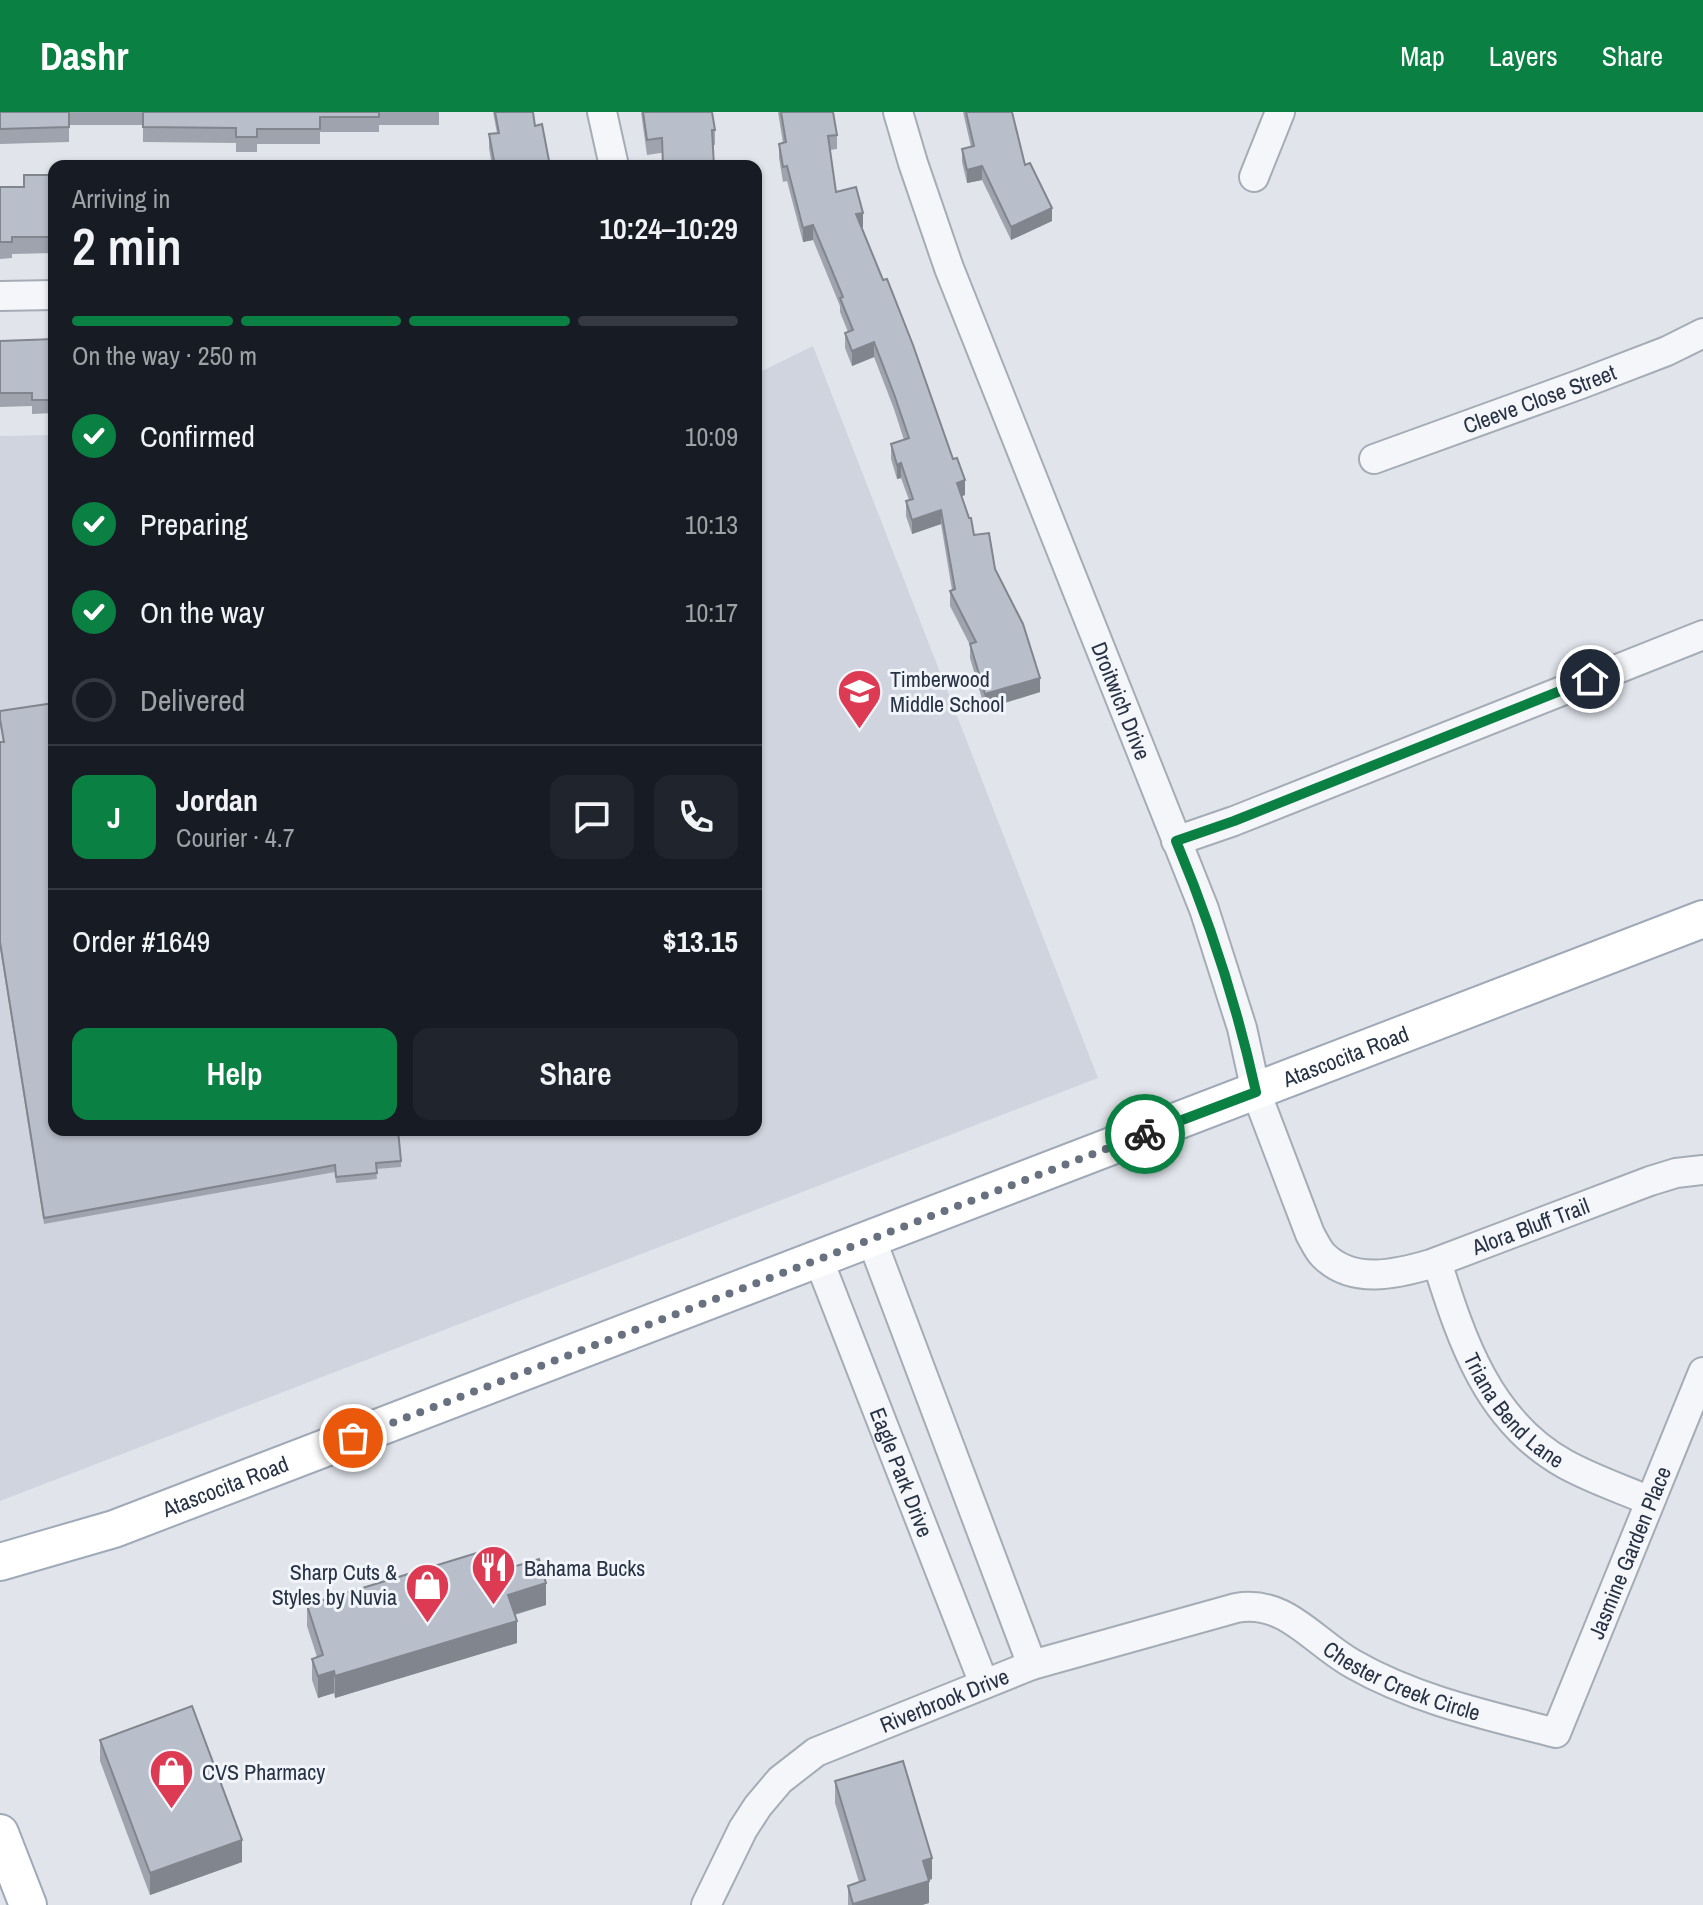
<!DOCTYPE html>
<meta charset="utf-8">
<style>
:root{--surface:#171b24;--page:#20242c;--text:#f1f3f6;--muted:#9ea1a6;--line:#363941;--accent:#0b8043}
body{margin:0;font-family:"Archivo Narrow",sans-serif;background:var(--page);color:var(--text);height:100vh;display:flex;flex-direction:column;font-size:30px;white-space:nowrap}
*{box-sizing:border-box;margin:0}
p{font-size:26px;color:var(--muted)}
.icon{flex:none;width:44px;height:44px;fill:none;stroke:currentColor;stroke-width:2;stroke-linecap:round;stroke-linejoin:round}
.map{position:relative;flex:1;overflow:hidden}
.details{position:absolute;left:48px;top:48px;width:714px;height:976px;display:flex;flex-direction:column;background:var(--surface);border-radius:16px;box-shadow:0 2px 6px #0004}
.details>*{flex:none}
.pin{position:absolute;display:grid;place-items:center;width:68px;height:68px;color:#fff;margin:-34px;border:4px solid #fff;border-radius:50%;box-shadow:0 2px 8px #0007}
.courier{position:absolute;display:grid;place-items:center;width:80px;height:80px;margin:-40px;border:6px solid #0b8043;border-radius:50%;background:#fff;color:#222;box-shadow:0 2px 10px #0007}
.head em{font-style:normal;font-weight:600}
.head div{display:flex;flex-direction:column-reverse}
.head{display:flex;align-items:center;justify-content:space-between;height:136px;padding:0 24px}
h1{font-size:52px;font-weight:600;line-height:60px}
.bar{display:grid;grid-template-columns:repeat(4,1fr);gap:12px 8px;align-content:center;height:96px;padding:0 24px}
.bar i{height:10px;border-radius:6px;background:var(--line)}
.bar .on{background:var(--accent)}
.bar p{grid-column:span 4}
.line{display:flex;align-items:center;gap:20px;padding:0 24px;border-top:2px solid var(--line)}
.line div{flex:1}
.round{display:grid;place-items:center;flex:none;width:84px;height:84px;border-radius:16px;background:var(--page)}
ol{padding:0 24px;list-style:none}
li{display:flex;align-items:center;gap:24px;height:88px}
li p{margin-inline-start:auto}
li .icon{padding:8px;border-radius:50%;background:var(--accent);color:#fff;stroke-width:4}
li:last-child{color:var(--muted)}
li i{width:44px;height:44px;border:4px solid var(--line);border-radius:50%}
.cta{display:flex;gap:16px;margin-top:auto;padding:16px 24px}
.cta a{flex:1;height:92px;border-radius:16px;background:var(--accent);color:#fff;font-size:32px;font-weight:600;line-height:92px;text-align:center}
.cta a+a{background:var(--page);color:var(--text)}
header{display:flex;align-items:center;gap:48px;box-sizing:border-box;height:112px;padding:0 40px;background:var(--accent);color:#fff}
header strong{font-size:38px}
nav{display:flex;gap:44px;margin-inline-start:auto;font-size:28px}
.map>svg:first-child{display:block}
.built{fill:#cfd4de}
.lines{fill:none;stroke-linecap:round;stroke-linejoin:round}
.minor-casing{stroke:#a5acb6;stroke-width:32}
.major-casing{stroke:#9fa9b8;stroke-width:40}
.minor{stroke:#f4f6f9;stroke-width:28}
.major{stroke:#fff;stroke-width:36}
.wall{fill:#9ea3ae}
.shaded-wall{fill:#81858d}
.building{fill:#b8beca;stroke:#81858d;stroke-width:2}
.done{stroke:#68717f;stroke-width:8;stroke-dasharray:0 14.4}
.route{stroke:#0b8043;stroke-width:10}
.labels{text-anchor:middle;stroke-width:6;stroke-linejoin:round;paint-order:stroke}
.street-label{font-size:22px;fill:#273245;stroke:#f1f4f8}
.poi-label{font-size:22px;fill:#273245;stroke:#f1f4f8;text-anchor:start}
</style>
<header>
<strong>Dashr</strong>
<nav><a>Map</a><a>Layers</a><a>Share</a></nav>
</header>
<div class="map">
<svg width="1703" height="1793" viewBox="0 0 1703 1793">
<rect width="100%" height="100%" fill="#e1e5eb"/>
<path class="built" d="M 813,234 L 1098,966 L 0,1389 L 0,324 L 54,323 L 54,1018 L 756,1018 L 756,262 Z"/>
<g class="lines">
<defs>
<g id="minor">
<path d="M 602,0 L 614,54"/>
<path id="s1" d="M 898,0 L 913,51 L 949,156 L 1204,797 L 1242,916 L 1256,980 L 1310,1122 C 1314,1129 1318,1138 1323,1143 C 1352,1173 1397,1162 1431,1152 L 1650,1069 L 1676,1061 L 1703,1058"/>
<path d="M 1254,65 L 1280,0"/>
<path d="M 0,184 L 54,183"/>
<path id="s2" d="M 1374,347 L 1581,272 L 1667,239 L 1703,221"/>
<path d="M 1176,729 L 1234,709 L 1703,523"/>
<path d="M 871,1126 L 1032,1553"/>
<path id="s3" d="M 818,1146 L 984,1572"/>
<path id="s4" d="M 1437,1150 C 1462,1229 1488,1309 1565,1352 C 1592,1367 1622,1377 1650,1389"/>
<path id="s5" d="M 706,1793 L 743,1717 L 758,1694 L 780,1668 L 816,1640 L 1032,1553 L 1236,1496 C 1286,1487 1313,1530 1353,1552 C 1416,1588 1487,1603 1556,1621 L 1703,1260"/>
</g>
<g id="major">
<path id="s6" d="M 0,1450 L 114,1417 L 1703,807"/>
<path d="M 0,1721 L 28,1793"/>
</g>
</defs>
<use href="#minor" class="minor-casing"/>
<use href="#major" class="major-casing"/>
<use href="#minor" class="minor"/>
<use href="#major" class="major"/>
</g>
<g class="wall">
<path d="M 0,0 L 439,0 L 439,13 L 379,13 L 379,20 L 320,20 L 320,32 L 257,32 L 257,40 L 236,40 L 236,31 L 143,30 L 143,13 L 69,13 L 69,30 L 0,32 Z"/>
<path d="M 493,0 L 533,0 L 535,14 L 550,54 L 492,54 L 489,36 L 489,22 L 497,21 Z"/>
<path d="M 641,0 L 712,0 L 715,18 L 715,33 L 647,43 Z"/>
<path d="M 778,0 L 833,0 L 837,23 L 837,37 L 830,38 L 836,80 L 863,115 L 862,116 L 965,383 L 961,384 L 974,423 L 995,457 L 1040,580 L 985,597 L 970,546 L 970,533 L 950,494 L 950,479 L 952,478 L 941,412 L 912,422 L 906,404 L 906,389 L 909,388 L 901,366 L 897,367 L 891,347 L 891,332 L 904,328 L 894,297 L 874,245 L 852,254 L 845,236 L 845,221 L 848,220 L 840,200 L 840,194 L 813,128 L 803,130 L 787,69 L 783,70 L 779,46 L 779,32 L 783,31 Z"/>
<path d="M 963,0 L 1001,0 L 1052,109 L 1011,128 L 982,68 L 967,71 L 962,50 L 962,37 L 971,35 Z"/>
<path d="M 54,63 L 54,141 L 12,142 L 12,146 L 0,147 L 0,75 L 24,75 Z"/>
<path d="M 54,227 L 54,301 L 32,302 L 32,294 L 0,295 L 0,229 Z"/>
<path d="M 0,599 L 401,1049 L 401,1055 L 376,1057 L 377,1067 L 336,1071 L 335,1060 L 44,1112 L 0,836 L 0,630 L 3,630 L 0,613 Z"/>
<path d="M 500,1459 L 546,1493 L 515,1503 L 517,1531 L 335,1586 L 334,1581 L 318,1586 L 312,1568 L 312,1547 L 317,1545 L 307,1514 L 307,1493 Z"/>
<path d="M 100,1628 L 242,1750 L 150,1783 L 100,1649 Z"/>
<path d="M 835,1669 L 932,1767 L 929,1768 L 929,1791 L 922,1793 L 848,1793 L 848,1774 L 859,1770 L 835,1691 Z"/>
</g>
<g class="shaded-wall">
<path d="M 982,54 L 982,68 L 967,71 L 967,58 Z"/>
<path d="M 1052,96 L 1052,109 L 1011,128 L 1011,115 Z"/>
<path d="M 863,101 L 863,115 L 856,117 L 856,102 Z"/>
<path d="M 813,113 L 813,128 L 803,130 L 803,116 Z"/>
<path d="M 874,230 L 874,245 L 852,254 L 852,239 Z"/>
<path d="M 901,351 L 901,366 L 897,367 L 897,353 Z"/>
<path d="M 965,368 L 965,383 L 957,386 L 957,371 Z"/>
<path d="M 941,398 L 941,412 L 912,422 L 912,408 Z"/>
<path d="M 1040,566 L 1040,580 L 985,597 L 985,582 Z"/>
<path d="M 546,1471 L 546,1493 L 508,1504 L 508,1483 Z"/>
<path d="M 517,1509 L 517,1531 L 335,1586 L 335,1564 Z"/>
<path d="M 334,1559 L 334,1581 L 318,1586 L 318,1564 Z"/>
<path d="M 242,1728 L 242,1750 L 150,1783 L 150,1761 Z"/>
<path d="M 932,1746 L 932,1767 L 923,1770 L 923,1749 Z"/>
<path d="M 929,1769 L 929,1791 L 922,1793 L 853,1793 Z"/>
</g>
<g class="building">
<path d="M 0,0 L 69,0 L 69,15 L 0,17 Z"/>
<path d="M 143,0 L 379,0 L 379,5 L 320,5 L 320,17 L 257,17 L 257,25 L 236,25 L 236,16 L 143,15 Z"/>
<path d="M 495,0 L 533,0 L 535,14 L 542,12 L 550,54 L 495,54 L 489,22 L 499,21 Z"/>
<path d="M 643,0 L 712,0 L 715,18 L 712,18 L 714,54 L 663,54 L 662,26 L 647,28 Z"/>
<path d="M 781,0 L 833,0 L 837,23 L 828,24 L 836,80 L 856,75 L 863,101 L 856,102 L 883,168 L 887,167 L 913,233 L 953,347 L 957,346 L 965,368 L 957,371 L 969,406 L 971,406 L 974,423 L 989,421 L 995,457 L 1023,512 L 1040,566 L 985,582 L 970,532 L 976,530 L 950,479 L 955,477 L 941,398 L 912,408 L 906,389 L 913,387 L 901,351 L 897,353 L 891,332 L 909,326 L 894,282 L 874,230 L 852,239 L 845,221 L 853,218 L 840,186 L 843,185 L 813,113 L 803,116 L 787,54 L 783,55 L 779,32 L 786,30 Z"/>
<path d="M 966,0 L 1012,0 L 1025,53 L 1030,51 L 1052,96 L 1011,115 L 982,54 L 967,58 L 962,37 L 974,34 Z"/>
<path d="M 24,63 L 54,63 L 54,125 L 12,125 L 12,130 L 0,130 L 0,75 L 24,75 Z"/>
<path d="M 54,227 L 54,288 L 32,288 L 32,281 L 0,281 L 0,229 Z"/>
<path d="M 54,591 L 54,1018 L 398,1018 L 401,1049 L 376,1051 L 377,1061 L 336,1065 L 335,1053 L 44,1106 L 0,830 L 0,630 L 4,630 L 0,607 L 0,599 Z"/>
<path d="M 493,1436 L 500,1459 L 539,1447 L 546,1471 L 508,1483 L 517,1509 L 335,1564 L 334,1559 L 318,1564 L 312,1547 L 323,1543 L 307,1493 Z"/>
<path d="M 192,1594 L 242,1728 L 150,1761 L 100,1628 Z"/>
<path d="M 903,1649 L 932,1746 L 923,1749 L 929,1769 L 853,1792 L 848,1774 L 865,1768 L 835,1669 Z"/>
</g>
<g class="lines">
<path class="done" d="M 353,1326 L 1145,1022"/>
<path class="route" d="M 1145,1022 L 1256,980 C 1237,894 1210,810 1176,729 L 1234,709 L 1590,567"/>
</g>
<defs>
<symbol id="school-pin" viewBox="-11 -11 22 30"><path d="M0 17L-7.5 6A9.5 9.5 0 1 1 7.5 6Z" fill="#dd3a54" stroke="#f1f4f8"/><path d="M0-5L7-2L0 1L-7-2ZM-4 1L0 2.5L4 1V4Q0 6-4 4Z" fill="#fff"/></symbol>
<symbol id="restaurant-pin" viewBox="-11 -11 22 30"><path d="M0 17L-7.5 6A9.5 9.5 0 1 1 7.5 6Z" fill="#dd3a54" stroke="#f1f4f8"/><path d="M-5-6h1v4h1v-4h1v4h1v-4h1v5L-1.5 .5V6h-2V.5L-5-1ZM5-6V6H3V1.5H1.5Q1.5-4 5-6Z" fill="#fff"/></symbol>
<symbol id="shop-pin" viewBox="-11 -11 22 30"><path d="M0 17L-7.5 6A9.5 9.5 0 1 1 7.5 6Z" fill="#dd3a54" stroke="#f1f4f8"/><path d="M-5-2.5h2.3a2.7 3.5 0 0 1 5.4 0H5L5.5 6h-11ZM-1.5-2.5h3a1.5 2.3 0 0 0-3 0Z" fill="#fff"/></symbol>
</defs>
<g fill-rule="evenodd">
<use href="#school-pin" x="834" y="554" width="51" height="69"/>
<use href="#restaurant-pin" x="468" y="1430" width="51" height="69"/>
<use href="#shop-pin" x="402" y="1448" width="51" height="69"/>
<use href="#shop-pin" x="146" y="1634" width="51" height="69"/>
</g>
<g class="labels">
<g class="street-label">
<text dy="8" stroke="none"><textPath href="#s2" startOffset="176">Cleeve Close Street</textPath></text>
<text dy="8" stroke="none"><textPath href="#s1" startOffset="630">Droitwich Drive</textPath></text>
<text dy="8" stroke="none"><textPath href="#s6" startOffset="1438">Atascocita Road</textPath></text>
<text dy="8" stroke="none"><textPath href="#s1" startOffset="1442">Alora Bluff Trail</textPath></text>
<text dy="8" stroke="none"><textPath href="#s4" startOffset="170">Triana Bend Lane</textPath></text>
<text dy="8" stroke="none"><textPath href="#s3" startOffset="230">Eagle Park Drive</textPath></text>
<text dy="8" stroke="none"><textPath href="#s6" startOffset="238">Atascocita Road</textPath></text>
<text dy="8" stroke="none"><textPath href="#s5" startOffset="1180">Jasmine Garden Place</textPath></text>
<text dy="8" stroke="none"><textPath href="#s5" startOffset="822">Chester Creek Circle</textPath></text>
<text dy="8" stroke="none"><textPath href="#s5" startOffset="330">Riverbrook Drive</textPath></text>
</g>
<g class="poi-label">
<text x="890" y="575">Timberwood<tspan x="890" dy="25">Middle School</tspan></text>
<text x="524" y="1464">Bahama Bucks</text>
<text x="397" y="1468" text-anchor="end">Sharp Cuts &amp;<tspan x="397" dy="25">Styles by Nuvia</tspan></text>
<text x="202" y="1668">CVS Pharmacy</text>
</g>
</g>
</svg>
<div class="pin" style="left:353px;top:1326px;background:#ea580c"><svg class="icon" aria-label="bag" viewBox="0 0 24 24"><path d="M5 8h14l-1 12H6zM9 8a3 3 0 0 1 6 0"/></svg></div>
<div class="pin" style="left:1590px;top:567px;background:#1f2937"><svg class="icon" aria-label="home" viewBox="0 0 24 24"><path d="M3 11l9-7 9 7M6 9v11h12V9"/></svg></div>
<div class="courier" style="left:1145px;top:1022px"><svg class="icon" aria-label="bike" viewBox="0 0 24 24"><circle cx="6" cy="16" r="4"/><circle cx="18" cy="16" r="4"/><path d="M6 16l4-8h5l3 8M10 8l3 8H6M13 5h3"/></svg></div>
<section class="details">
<div class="head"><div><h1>2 min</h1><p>Arriving in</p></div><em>10:24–10:29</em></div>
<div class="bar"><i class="on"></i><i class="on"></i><i class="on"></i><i></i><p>On the way · 250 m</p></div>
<ol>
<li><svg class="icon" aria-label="check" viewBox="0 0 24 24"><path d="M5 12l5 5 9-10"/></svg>Confirmed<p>10:09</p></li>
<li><svg class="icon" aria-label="check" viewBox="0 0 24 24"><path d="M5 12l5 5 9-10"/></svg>Preparing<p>10:13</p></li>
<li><svg class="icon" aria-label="check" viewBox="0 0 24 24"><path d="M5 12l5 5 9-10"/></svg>On the way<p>10:17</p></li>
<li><i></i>Delivered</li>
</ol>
<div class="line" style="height:144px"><b class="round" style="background:var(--accent);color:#fff">J</b><div><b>Jordan</b><p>Courier · 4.7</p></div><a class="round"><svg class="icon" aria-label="chat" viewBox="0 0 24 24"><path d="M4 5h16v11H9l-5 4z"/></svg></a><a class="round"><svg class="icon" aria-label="phone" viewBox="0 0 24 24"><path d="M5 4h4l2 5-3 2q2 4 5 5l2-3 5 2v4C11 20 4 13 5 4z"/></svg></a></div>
<div class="line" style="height:104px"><div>Order #1649</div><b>$13.15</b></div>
<div class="cta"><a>Help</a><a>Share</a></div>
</section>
</div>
